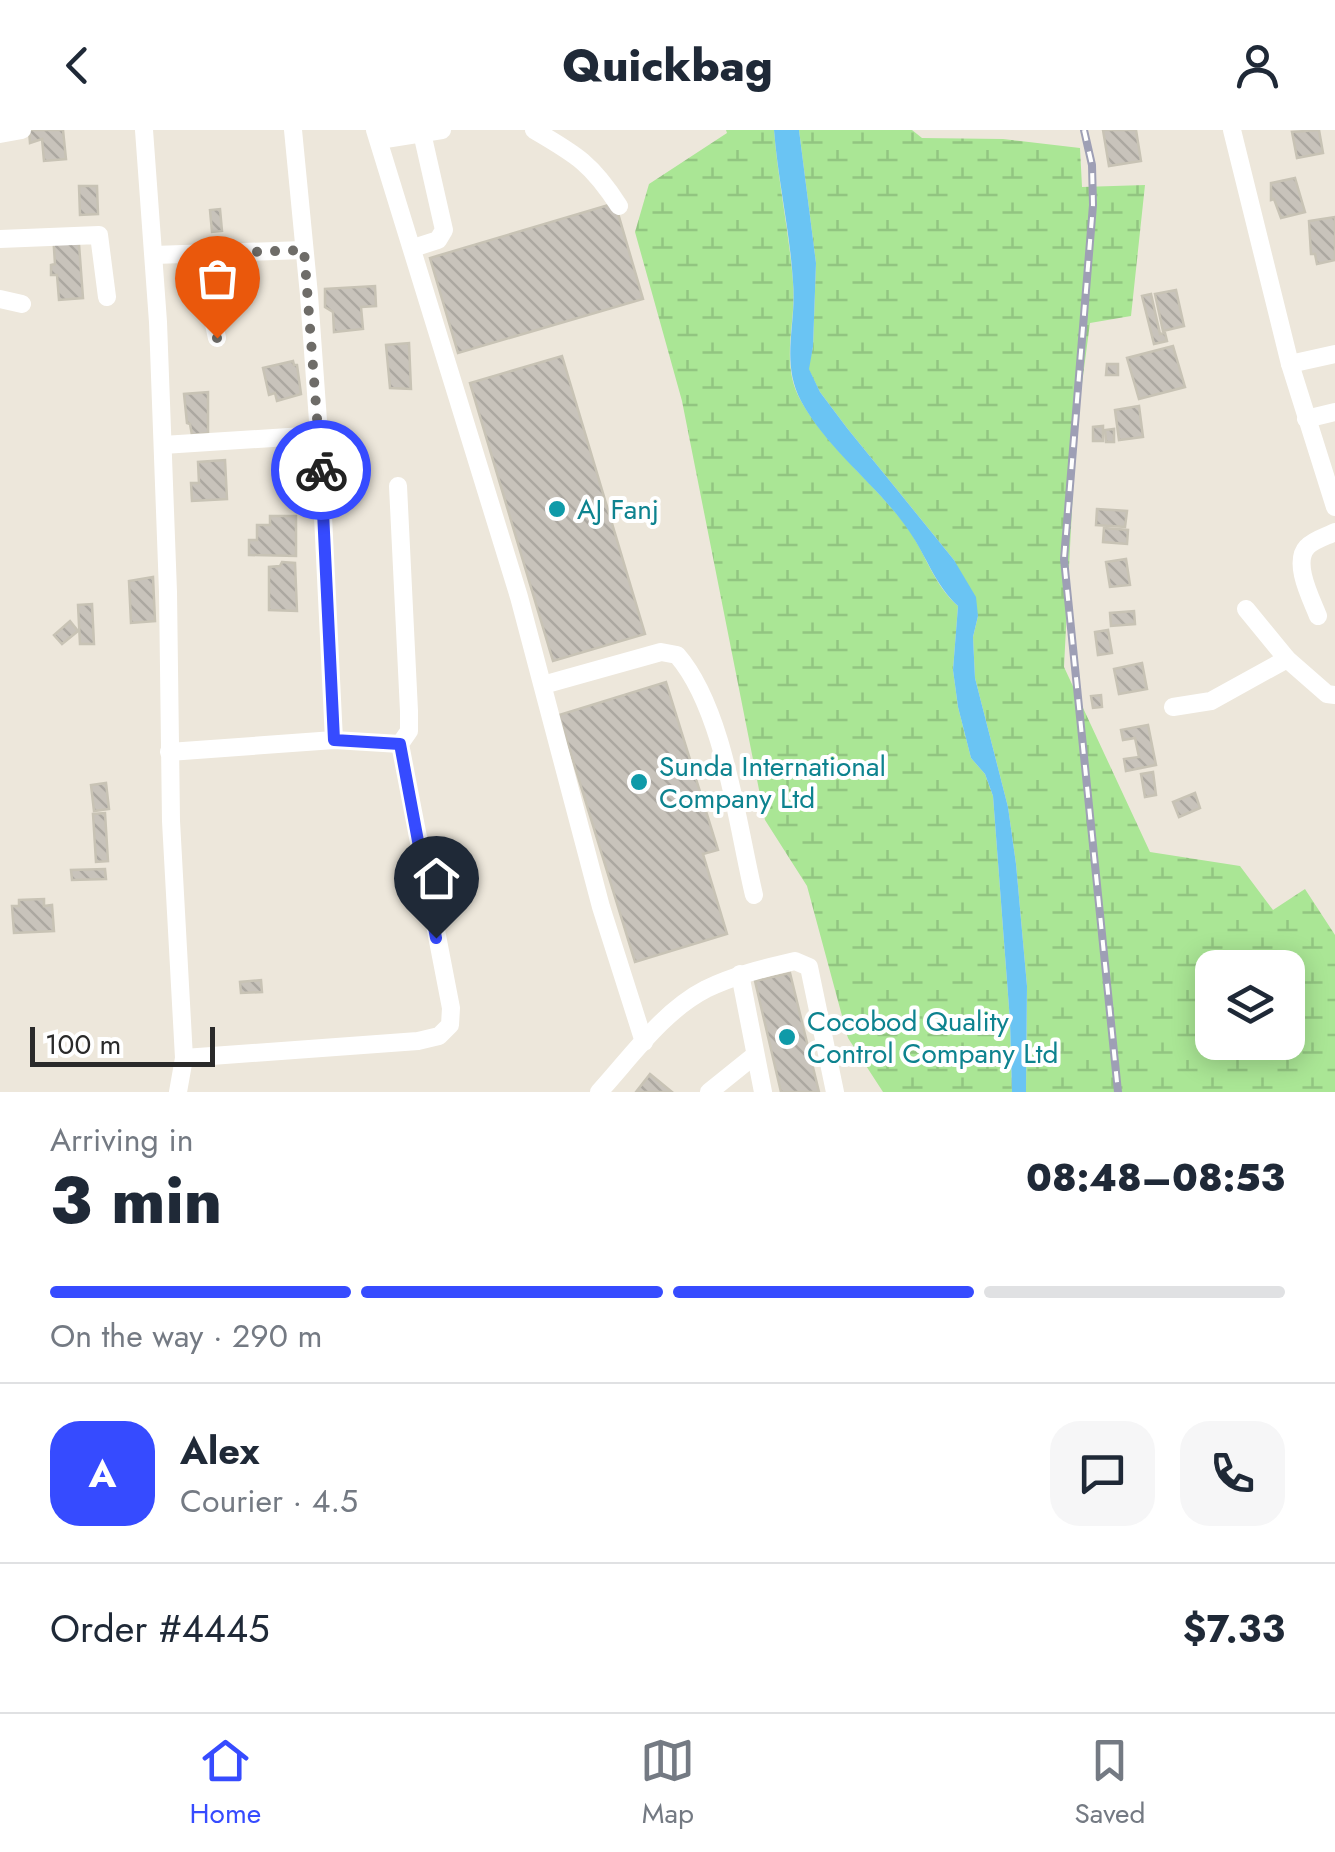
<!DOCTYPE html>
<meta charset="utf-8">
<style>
:root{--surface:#fff;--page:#f6f6f7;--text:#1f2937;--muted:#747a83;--line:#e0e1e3;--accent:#364bff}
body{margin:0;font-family:Jost,sans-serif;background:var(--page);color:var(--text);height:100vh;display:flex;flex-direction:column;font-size:38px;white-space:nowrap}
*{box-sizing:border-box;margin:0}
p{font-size:32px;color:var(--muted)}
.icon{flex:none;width:55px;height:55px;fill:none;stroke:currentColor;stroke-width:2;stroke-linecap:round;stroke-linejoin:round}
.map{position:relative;height:962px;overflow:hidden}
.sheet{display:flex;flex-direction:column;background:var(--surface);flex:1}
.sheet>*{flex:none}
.controls{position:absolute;left:1195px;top:820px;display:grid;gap:20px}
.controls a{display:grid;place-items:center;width:110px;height:110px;border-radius:20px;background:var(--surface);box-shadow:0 5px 25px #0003;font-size:50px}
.scale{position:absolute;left:30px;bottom:25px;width:185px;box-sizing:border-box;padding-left:10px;border:5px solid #2a2a2a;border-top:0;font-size:28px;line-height:35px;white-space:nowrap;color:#2a2a2a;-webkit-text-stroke:8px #fff;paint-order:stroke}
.pin{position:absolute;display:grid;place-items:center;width:85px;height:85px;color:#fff;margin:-102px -42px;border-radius:50% 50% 50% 0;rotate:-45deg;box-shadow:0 0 10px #0007}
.pin .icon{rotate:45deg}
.courier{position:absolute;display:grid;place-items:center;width:100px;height:100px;margin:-50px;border:8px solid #364bff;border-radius:50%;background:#fff;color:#222;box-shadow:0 2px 12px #0007}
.overview em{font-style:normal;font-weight:800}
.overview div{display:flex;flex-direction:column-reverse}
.overview{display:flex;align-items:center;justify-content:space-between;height:170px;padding:0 50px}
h1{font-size:65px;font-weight:800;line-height:75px}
.bar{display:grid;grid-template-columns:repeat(4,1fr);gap:15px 10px;align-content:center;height:120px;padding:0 50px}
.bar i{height:12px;border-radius:8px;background:var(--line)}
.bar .active{background:var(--accent)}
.bar p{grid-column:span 4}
.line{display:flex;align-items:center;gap:25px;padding:0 50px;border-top:2px solid var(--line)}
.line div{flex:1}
.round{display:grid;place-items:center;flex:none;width:105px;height:105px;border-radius:30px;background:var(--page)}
header{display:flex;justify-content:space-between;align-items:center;height:130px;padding:0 50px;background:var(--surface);font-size:45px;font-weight:800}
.tabs{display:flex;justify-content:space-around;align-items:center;height:140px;border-top:2px solid var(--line);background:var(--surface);font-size:28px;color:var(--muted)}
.tabs a{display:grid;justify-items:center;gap:5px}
.tabs .active{color:var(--accent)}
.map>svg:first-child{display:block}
.wetland{fill:url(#wetland-marsh);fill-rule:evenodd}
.water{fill:#6ac4f3}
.building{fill:url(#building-back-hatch);stroke:#c8c3b5;stroke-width:2.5}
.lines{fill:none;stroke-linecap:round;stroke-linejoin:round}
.minor{stroke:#fff;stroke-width:18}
.rail-casing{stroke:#9e9fb5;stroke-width:8}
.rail{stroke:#fff;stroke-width:4;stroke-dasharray:11;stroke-linecap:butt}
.done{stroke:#6e6c68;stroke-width:10;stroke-dasharray:0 18}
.route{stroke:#364bff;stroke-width:12}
.culture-dot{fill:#0f9aa8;stroke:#fff;stroke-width:4}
.labels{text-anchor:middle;stroke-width:8;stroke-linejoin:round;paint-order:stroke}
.culture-label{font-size:28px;fill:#0d838f;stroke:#fff;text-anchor:start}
</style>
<header><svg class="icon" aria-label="back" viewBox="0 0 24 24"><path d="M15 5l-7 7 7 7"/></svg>Quickbag<svg class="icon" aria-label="person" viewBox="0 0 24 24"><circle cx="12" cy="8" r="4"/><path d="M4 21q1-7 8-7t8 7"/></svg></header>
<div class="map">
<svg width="1335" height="962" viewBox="0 0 1335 962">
<defs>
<pattern id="wetland-marsh" width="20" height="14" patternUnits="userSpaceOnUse" patternTransform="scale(2.5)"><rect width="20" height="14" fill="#aae695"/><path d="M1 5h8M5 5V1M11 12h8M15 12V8" fill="none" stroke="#92c581"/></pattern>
<pattern id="building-back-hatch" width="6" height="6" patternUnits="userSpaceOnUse" patternTransform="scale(2.5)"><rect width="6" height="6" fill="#c8c3bb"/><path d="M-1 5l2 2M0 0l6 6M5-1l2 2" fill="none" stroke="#aca8a1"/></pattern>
</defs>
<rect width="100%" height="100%" fill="#ede7db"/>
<g class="wetland">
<path d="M 726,0 L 774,0 C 778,51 789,101 793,152 C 797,193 779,232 801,271 C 829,320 877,355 909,400 C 927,427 934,455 958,476 L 953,540 L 958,577 L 971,628 L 985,644 L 993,666 L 1010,891 L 1012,962 L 883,962 L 848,908 L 807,756 L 765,690 L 682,271 L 635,102 L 649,54 L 727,3 Z"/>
<path d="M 799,0 L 912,0 L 922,8 L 1003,9 L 1080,18 L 1082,57 L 1145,55 L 1131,186 L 1090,193 L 1076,299 L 1064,537 L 1150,722 L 1240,736 L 1273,780 L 1305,759 L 1335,805 L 1335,962 L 1026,962 L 1027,856 L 1016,734 L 1008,677 L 975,548 L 973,507 L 978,486 L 954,430 L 847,298 L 820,262 L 808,238 L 813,217 L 816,133 ZM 1212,838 L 1288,838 L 1288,912 L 1212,912 Z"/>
</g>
<path class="water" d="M 774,0 L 799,0 L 816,133 L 813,217 L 809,239 L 820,262 L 847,298 L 954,430 L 976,467 L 978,486 L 973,507 L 975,548 L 1008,677 L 1016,734 L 1027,856 L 1026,962 L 1012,962 L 1010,891 L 993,666 L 985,644 L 971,628 L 958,577 L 953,540 L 958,476 C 935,455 927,427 909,401 C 877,354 829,322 801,271 C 780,231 797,194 793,152 C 790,101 778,51 774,0 Z"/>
<g class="building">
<path d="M 29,0 L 63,0 L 66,29 L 44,31 L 42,9 L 30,13 Z"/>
<path d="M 1103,0 L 1136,0 L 1141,31 L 1109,36 Z"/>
<path d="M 1319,0 L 1323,23 L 1297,28 L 1292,2 Z"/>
<path d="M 1295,48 L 1305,82 L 1281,88 L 1274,69 L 1271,70 L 1271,53 Z"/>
<path d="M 79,56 L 97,56 L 98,84 L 80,85 Z"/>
<path d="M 615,73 L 643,169 L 458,223 L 430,128 Z"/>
<path d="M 220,79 L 222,101 L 212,102 L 210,80 Z"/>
<path d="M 1335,87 L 1335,130 L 1317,134 L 1315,124 L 1311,124 L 1309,91 Z"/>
<path d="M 78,101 L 83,168 L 59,170 L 57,145 L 51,145 L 51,135 L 55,134 L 53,103 Z"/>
<path d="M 375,156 L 376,176 L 361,177 L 363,199 L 334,202 L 333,182 L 325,177 L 325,159 Z"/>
<path d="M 1176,160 L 1184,196 L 1163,201 L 1155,164 Z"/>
<path d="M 1151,164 L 1160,204 L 1165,203 L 1167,211 L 1154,214 L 1142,166 Z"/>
<path d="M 409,213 L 411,259 L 390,258 L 386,215 Z"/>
<path d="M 1173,216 L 1185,257 L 1139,269 L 1127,228 Z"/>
<path d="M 562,226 L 645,504 L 553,531 L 470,253 Z"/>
<path d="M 293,231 L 294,235 L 297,235 L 301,264 L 277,271 L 275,263 L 269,265 L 263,238 Z"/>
<path d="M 1107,234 L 1118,234 L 1118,245 L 1106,245 Z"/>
<path d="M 208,262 L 208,303 L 192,305 L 190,294 L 187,293 L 184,264 Z"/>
<path d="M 1139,276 L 1143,307 L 1119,310 L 1115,280 Z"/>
<path d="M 1103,296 L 1103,311 L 1093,311 L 1093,297 Z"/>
<path d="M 1114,299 L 1114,312 L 1106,312 L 1105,300 Z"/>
<path d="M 354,329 L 355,340 L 332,342 L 331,332 Z"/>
<path d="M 225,330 L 227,369 L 192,371 L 191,353 L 199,353 L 198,332 Z"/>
<path d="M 1097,379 L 1127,381 L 1125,397 L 1096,395 Z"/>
<path d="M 270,386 L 296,386 L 296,426 L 249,425 L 249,410 L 257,410 L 257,395 L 270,395 Z"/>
<path d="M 1104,398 L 1128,400 L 1127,414 L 1103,412 Z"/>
<path d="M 1126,429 L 1130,455 L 1110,457 L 1106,432 Z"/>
<path d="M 282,432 L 295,433 L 297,481 L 269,480 L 269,437 L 280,436 Z"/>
<path d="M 153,447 L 155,491 L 131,493 L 129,451 Z"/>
<path d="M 92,474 L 94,514 L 80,514 L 78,475 Z"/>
<path d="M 1134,481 L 1135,494 L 1111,496 L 1110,483 Z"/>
<path d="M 70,491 L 78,501 L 62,514 L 54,505 Z"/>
<path d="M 1108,500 L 1112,523 L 1098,525 L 1095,502 Z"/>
<path d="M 1142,533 L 1147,559 L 1119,564 L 1114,539 Z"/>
<path d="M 666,552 L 718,720 L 703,724 L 727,804 L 635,832 L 559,585 Z"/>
<path d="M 1101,565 L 1102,577 L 1093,578 L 1091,566 Z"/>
<path d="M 1148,595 L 1156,635 L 1126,641 L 1124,629 L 1139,627 L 1135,608 L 1123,610 L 1121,600 Z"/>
<path d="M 1153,642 L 1156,665 L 1145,667 L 1141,644 Z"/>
<path d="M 106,653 L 109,679 L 94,681 L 91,655 Z"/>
<path d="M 1195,663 L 1200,678 L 1179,687 L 1173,672 Z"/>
<path d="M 105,683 L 108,731 L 96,732 L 93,684 Z"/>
<path d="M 105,739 L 106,749 L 72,750 L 71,740 Z"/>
<path d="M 44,769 L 44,776 L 52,775 L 54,801 L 14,803 L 12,776 L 19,776 L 19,770 Z"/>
<path d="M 790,843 L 819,962 L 781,962 L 755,851 Z"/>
<path d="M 261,850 L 262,862 L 241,863 L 240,852 Z"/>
<path d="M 650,944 L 672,962 L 636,962 Z"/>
</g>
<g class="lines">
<g class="minor">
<path d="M 144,0 L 158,192 L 168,462 L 171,691 L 184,928 L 178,962"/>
<path d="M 293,0 L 309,165 L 319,305"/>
<path d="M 375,0 L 519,467 L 601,777 L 644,912"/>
<path d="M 534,0 C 577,25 592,34 619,76"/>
<path d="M 1232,0 L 1290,234 L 1335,377"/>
<path d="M 0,4 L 22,0"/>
<path d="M 379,10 L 442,0"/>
<path d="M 0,109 L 99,105 L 107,167"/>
<path d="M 413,118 L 438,110 L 444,100 L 422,3"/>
<path d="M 199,124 L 217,208"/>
<path d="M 154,125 L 304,120"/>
<path d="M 0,169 L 22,174"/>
<path d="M 1290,234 L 1335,224"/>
<path d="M 1306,289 L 1335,282"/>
<path d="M 163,315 L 319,305 L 334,610"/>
<path d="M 1246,479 L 1287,529 L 1327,564 L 1335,565"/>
<path d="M 1318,486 C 1312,470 1292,433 1307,417 C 1313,410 1327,406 1335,402"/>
<path d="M 543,555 L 661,522 L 677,525 C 724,579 737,694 754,765"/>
<path d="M 1173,577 L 1211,571 L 1287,529"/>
<path d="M 169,622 L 334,610 L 400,614"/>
<path d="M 740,844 L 763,962"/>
<path d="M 184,928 L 418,911 L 439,906 L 450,895 L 451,878 L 400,614 L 409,601 L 409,581 L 398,356"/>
<path d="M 599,962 C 631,927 663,881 706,859 C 735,845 765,838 795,831 L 809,837 L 835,962"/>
<path d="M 709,962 L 755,925"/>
</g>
<defs>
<path id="rail" d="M 1084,0 L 1092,35 L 1093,75 L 1064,429 L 1118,962"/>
</defs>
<use href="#rail" class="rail-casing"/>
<use href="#rail" class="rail"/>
</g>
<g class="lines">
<path class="done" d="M 217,208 L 199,124 L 304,120 L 321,340"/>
<path class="route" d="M 321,340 L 334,610 L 400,614 L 436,808"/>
</g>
<g class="culture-dot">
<circle cx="557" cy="379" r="10"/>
<circle cx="639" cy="652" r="10"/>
<circle cx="787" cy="907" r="10"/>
</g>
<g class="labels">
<g class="culture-label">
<text x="577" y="389">AJ Fanj</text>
<text x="659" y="646">Sunda International<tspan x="659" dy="32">Company Ltd</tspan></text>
<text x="807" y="901">Cocobod Quality<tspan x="807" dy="32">Control Company Ltd</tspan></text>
</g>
</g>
</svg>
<div class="controls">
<a><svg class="icon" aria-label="layers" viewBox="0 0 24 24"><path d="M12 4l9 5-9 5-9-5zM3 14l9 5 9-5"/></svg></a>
</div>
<div class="scale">100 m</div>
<div class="pin" style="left:217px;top:208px;background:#ea580c"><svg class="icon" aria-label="bag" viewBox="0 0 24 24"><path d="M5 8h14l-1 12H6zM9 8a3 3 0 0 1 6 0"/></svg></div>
<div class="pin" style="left:436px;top:808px;background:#1f2937"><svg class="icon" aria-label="home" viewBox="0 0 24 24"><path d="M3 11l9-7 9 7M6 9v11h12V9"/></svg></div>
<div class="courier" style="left:321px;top:340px"><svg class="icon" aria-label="bike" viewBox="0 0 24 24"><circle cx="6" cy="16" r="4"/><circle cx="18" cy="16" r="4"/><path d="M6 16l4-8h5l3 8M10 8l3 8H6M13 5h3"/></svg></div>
</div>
<section class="sheet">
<div class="overview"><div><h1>3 min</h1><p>Arriving in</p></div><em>08:48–08:53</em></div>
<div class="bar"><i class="active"></i><i class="active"></i><i class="active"></i><i></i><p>On the way · 290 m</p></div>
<div class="line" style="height:180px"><b class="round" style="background:var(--accent);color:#fff">A</b><div><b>Alex</b><p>Courier · 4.5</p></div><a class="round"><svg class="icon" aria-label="chat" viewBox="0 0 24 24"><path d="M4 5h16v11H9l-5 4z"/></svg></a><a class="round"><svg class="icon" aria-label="phone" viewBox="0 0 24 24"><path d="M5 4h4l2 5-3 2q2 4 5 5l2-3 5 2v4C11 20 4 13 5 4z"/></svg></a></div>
<div class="line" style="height:130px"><div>Order #4445</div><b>$7.33</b></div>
</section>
<nav class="tabs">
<a class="active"><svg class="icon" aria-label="home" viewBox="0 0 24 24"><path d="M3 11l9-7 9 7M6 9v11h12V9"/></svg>Home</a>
<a><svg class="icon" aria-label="map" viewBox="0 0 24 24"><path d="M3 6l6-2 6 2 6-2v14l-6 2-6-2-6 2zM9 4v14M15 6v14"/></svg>Map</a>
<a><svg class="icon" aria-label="saved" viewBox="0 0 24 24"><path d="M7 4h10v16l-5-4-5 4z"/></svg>Saved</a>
</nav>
